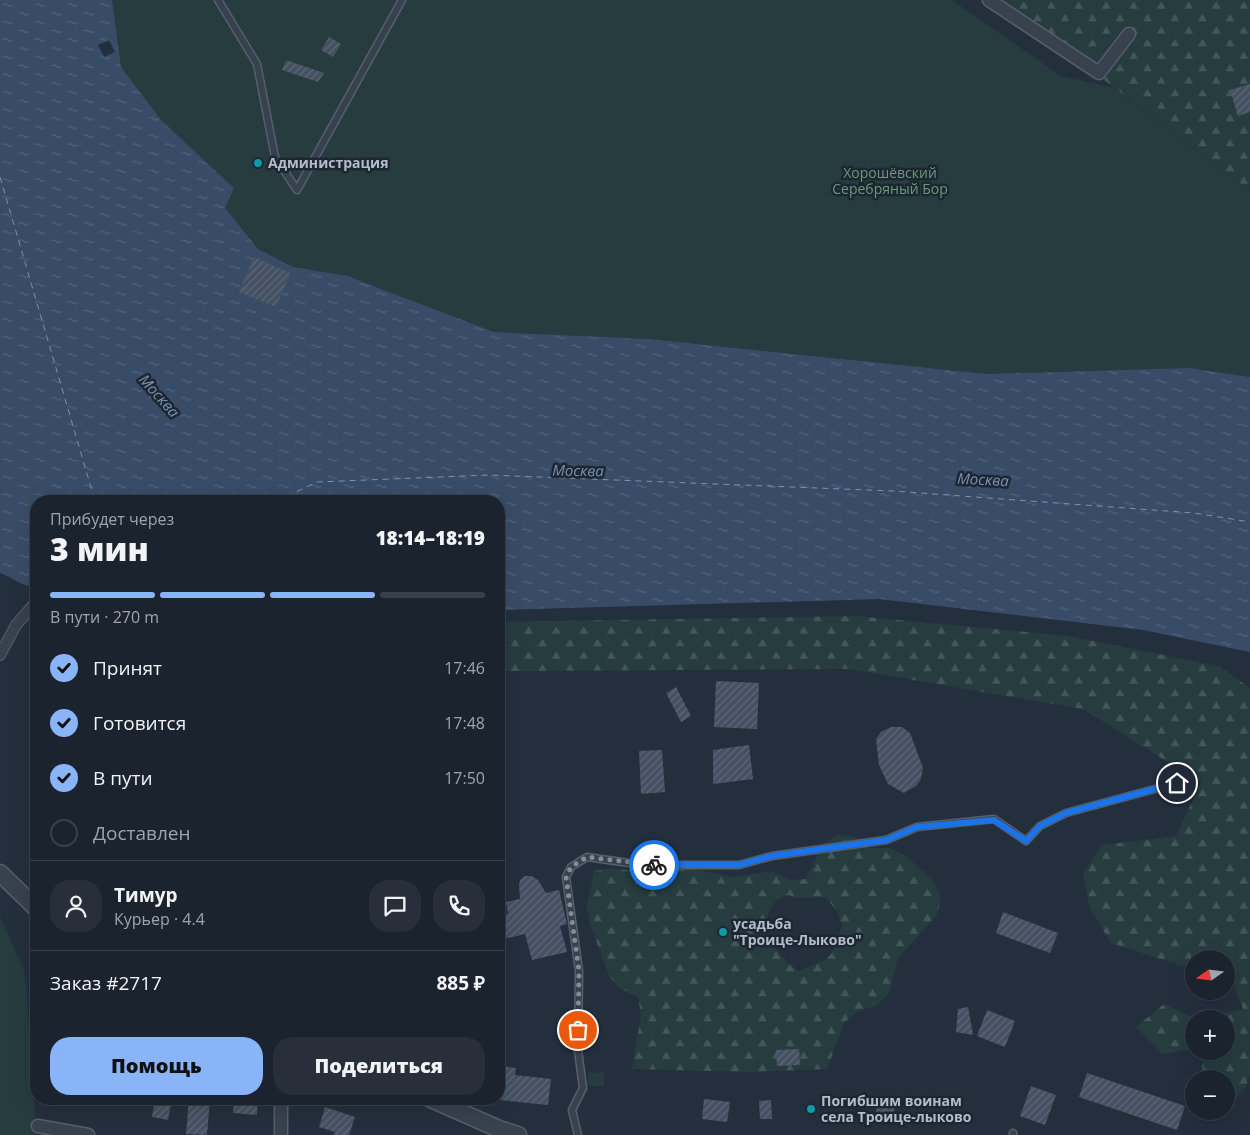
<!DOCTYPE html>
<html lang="ru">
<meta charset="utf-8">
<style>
:root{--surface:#1b232e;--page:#282f3a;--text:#f1f3f6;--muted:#a0a4aa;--line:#39404a;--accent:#8ab4f8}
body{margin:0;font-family:"Open Sans",sans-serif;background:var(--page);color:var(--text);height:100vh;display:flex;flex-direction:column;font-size:19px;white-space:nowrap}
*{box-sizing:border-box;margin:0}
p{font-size:16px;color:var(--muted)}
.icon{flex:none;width:28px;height:28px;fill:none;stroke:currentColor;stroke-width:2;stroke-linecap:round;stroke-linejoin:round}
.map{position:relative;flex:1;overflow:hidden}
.details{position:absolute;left:30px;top:495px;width:475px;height:610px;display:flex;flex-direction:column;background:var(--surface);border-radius:20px;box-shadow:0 5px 20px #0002,0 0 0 1px var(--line)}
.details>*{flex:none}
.needle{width:32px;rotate:256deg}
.controls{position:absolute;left:1185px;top:950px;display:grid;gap:10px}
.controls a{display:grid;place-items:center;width:50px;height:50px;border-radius:50%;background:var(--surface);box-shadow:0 5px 20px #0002,0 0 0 1px var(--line);font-size:25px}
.pin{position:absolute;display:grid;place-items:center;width:42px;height:42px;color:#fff;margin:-21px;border:2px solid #fff;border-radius:50%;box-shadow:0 1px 5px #0007}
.courier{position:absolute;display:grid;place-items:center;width:50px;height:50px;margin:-25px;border:4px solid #1a73e8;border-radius:50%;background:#fff;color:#222;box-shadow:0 1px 6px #0007}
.overview em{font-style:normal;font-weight:800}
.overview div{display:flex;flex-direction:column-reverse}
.overview{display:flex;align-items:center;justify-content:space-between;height:85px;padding:0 20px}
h1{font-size:32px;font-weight:800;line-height:38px}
.bar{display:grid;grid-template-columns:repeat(4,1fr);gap:8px 5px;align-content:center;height:60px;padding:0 20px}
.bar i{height:6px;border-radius:4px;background:var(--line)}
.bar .selected{background:var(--accent)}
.bar p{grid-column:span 4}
.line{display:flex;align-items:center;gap:12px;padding:0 20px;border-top:1px solid var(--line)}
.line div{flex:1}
.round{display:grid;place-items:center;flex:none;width:52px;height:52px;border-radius:20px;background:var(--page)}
ol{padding:0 20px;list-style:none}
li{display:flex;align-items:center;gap:15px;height:55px}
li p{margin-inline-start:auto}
li .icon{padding:5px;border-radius:50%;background:var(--accent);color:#111;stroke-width:4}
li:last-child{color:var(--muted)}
li i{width:28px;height:28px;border:2px solid var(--line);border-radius:50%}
.cta{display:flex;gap:10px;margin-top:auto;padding:10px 20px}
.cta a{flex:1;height:58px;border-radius:20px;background:var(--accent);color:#111;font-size:20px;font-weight:800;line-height:58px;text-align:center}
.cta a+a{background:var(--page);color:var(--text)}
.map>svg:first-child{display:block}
.forest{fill:url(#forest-firs);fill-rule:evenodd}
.green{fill:#263c3f}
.water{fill:url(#water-ripples)}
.pier{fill:#242f3e}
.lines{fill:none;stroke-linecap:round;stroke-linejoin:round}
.ferry{stroke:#7c92b1;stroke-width:1;stroke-dasharray:6 5;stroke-linecap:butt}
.building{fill:url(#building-hatch)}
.service-casing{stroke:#565f6c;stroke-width:9}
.pedestrian-casing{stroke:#565f6c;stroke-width:12}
.minor-casing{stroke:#565f6c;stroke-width:15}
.tertiary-casing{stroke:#565f6c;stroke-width:19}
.service{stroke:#38414e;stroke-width:6}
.pedestrian{stroke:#38414e;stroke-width:10}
.minor{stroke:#38414e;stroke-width:12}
.tertiary{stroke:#38414e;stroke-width:16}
.done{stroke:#828b98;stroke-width:5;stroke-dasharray:0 9}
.route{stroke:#1a73e8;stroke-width:6}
.culture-dot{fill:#0f9aa8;stroke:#1d2633;stroke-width:2}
.labels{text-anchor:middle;stroke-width:5;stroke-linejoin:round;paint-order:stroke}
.poi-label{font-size:14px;font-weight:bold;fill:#b4bcc9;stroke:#1d2633;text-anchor:start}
.park-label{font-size:14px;fill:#6b9a76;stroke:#1d2633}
.water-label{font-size:15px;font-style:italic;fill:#7c92b1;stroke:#1d2633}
</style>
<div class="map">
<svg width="1250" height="1135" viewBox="0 0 1250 1135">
<defs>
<pattern id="forest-firs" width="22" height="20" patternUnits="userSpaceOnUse" patternTransform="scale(1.25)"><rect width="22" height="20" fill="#263c3f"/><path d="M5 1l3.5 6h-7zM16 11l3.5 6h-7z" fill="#435659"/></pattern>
<pattern id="water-ripples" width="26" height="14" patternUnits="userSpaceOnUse" patternTransform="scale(1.25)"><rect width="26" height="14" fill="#394c67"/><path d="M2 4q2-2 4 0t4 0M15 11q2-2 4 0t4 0" fill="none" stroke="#53647b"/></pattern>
<pattern id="building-hatch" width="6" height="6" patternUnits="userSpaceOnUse" patternTransform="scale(1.25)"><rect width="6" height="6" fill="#455162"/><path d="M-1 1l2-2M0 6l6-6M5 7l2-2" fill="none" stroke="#5d6877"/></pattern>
</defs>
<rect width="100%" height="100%" fill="#242f3e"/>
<g class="forest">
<path d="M 999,0 L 1250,0 L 1250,191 Z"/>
<path d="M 856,616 L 1069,636 L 1219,666 L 1250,688 L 1250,1073 L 1246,1087 L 1226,1108 L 1226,1079 L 1204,1079 L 1200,1051 L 1226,1051 L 1226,1019 L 1199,1019 L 1243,1009 L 1228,969 L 1226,968 L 1226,959 L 1194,959 L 1194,967 L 1185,967 L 1111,943 L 1090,909 L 1083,874 L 1102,845 L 1176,836 L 1201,783 L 1083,709 L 848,669 L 499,671 L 499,622 Z"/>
<path d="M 837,835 L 855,837 L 871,848 L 889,848 L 906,856 L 933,880 L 941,897 L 937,915 L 899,957 L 889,993 L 876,1006 L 858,1011 L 844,1023 L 827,1069 L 749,1072 L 632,1069 L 641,1015 L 638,997 L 621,989 L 609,976 L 590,924 L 587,906 L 594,871 L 613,868 L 646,873 L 677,866 L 734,877 L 771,871 L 789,880 L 806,879 L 822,845 ZM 789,895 L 797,898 L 825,897 L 837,911 L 842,925 L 832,953 L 825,960 L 799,971 C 786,964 778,949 766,939 C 764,921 769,898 789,895 Z"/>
<path d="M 1164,1004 L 1196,1019 L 1194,1019 L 1194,1049 L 1163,1054 L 1136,1027 Z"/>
</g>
<g class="green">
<path d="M 112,0 L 952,0 L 1061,76 L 1114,88 L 1250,191 L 1250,377 L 1189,368 L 987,374 L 649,339 L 494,332 L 347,276 L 293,267 L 258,249 L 225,208 L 234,188 L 162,121 L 121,67 Z"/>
<path d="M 0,917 L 25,972 L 37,1135 L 0,1135 Z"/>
<path d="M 588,1072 L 604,1073 L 604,1087 L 588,1085 Z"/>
</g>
<path class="water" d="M 0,0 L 112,0 L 121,67 L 162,121 L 234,188 L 225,208 L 258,249 L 293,267 L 347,276 L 494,332 L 649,339 L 987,374 L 1189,368 L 1250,377 L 1250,652 L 1143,630 L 879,599 L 499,610 L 499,501 L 36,501 L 36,587 C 17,585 15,578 0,573 Z"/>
<path class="pier" d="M 109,40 L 115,52 L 104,57 L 98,45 Z"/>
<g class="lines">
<g class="ferry">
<path d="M 0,177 L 95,501"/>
<path d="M 277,501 L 317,482 L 489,475 L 893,491 L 1194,513 L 1250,522"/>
</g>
</g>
<g class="building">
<path d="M 329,37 L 341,44 L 333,57 L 321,50 Z"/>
<path d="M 286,60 L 324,73 L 318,82 L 282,70 Z"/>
<path d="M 1250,84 L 1250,112 L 1238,116 L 1230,90 Z"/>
<path d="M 254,257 L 290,273 L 276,307 L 239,292 Z"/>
<path d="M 716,681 L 759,683 L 757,729 L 714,727 Z"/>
<path d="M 676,687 L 691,716 L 681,722 L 666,693 Z"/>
<path d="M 891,727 L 902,727 L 910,733 L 923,768 L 921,779 L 916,786 L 904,793 L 888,784 L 879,765 L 876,739 L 881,732 Z"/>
<path d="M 749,745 L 753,779 L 713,784 L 713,750 Z"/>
<path d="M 662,750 L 665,792 L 641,794 L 639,751 Z"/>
<path d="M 525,876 L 532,876 L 538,880 L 546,893 L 559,890 L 567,924 L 560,926 L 567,952 L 532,960 L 525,934 L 499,940 L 499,915 L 508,914 L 506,902 L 520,899 L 519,885 L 520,880 Z"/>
<path d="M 1003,912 L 1058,933 L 1050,953 L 996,933 Z"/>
<path d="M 968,1007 L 973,1035 L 956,1032 L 958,1009 Z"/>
<path d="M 987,1010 L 1015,1021 L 1005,1047 L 977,1036 Z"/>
<path d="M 799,1049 L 800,1065 L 777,1066 L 776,1050 Z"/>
<path d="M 499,1066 L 516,1068 L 515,1075 L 551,1079 L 548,1105 L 499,1100 Z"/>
<path d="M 1087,1073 L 1185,1106 L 1177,1130 L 1079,1097 Z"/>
<path d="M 1031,1086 L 1056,1095 L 1045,1125 L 1020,1116 Z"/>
<path d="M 155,1099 L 172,1099 L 168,1120 L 152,1117 Z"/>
<path d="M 189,1099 L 210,1099 L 207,1135 L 186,1134 Z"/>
<path d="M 234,1099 L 258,1099 L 257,1115 L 233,1113 Z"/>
<path d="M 704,1099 L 730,1102 L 727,1122 L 702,1119 Z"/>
<path d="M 771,1100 L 772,1119 L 760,1119 L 759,1101 Z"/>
<path d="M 894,1105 L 895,1121 L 877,1122 L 876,1106 Z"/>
<path d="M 325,1107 L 355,1117 L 349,1135 L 334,1135 L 335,1132 L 319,1127 Z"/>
</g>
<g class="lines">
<defs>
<g id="service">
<path d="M 218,0 L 257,64 L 275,157 L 297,190 L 402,0"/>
<path d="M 1013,1133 L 1013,1135"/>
<path d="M 578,1135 L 572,1110 L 583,1088 L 578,1050 L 579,971 L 566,877 L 571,867 L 587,857 L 643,865 L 739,865 L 772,856 L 886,840 L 917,827 L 994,819 L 1026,841 L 1040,826 L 1066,813 L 1177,783"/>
</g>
<path id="pedestrian" d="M 0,655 L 16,625 L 36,602"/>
<g id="minor">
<path d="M 989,0 L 1099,73 L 1129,34"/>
<path d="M 38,1126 L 88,1135"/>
<path d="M 281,1135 L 281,1099"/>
</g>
<g id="tertiary">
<path d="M 0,873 L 36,908"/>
<path d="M 431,1099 L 499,1129 L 518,1135"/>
</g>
</defs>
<use href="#service" class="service-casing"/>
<use href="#pedestrian" class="pedestrian-casing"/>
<use href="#minor" class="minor-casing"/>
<use href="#tertiary" class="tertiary-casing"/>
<use href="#service" class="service"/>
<use href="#pedestrian" class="pedestrian"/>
<use href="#minor" class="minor"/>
<use href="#tertiary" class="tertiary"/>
</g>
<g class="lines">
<path class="done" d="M 578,1030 L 579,971 L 566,877 L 571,867 L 587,857 L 654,865"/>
<path class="route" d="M 654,865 L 739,865 L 772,856 L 886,840 L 917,827 L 994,820 L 1026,841 L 1040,826 L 1066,813 L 1177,783"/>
</g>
<g class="culture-dot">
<circle cx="258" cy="163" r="5"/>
<circle cx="723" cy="932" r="5"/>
<circle cx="811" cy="1109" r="5"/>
</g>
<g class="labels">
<g class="poi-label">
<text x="268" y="168">Администрация</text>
<text x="733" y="929">усадьба<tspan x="733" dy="16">"Троице-Лыково"</tspan></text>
<text x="821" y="1106">Погибшим воинам<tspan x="821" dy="16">села Троице-лыково</tspan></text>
</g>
<g class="park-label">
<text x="890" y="178">Хорошёвский<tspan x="890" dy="16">Серебряный Бор</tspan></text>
</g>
<g class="water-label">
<text transform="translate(159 396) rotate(48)" y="5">Москва</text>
<text transform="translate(578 471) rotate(1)" y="5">Москва</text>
<text transform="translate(983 480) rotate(3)" y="5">Москва</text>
</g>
</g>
</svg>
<div class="controls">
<a><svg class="needle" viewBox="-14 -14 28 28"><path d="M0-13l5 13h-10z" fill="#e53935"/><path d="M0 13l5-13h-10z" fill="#a0a4aa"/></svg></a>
<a>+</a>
<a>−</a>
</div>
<div class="pin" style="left:578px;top:1030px;background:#ea580c"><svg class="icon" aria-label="bag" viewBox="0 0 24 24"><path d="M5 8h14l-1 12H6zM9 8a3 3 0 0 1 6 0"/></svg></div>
<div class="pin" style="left:1177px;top:783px;background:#1f2937"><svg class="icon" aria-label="home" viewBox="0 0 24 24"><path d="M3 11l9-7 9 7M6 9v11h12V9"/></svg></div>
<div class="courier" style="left:654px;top:865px"><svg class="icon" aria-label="bike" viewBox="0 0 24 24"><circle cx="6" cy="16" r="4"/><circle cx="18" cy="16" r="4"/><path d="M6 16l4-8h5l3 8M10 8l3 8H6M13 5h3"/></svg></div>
<section class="details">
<div class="overview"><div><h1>3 мин</h1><p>Прибудет через</p></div><em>18:14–18:19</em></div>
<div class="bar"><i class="selected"></i><i class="selected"></i><i class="selected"></i><i></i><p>В пути · 270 m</p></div>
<ol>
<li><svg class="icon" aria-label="check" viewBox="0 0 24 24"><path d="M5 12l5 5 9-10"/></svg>Принят<p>17:46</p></li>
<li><svg class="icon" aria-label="check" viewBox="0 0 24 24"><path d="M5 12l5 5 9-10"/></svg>Готовится<p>17:48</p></li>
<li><svg class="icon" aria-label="check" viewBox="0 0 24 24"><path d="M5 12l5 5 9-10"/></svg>В пути<p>17:50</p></li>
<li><i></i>Доставлен</li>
</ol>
<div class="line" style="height:90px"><a class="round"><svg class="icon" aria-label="person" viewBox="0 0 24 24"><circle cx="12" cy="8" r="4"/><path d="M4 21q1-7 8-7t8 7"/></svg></a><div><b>Тимур</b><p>Курьер · 4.4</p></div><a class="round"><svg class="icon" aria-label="chat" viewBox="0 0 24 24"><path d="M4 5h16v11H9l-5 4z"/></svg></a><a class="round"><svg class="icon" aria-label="phone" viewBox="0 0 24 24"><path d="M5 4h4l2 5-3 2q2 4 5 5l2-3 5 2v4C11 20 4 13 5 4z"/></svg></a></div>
<div class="line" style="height:65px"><div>Заказ #2717</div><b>885 ₽</b></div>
<div class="cta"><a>Помощь</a><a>Поделиться</a></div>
</section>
</div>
